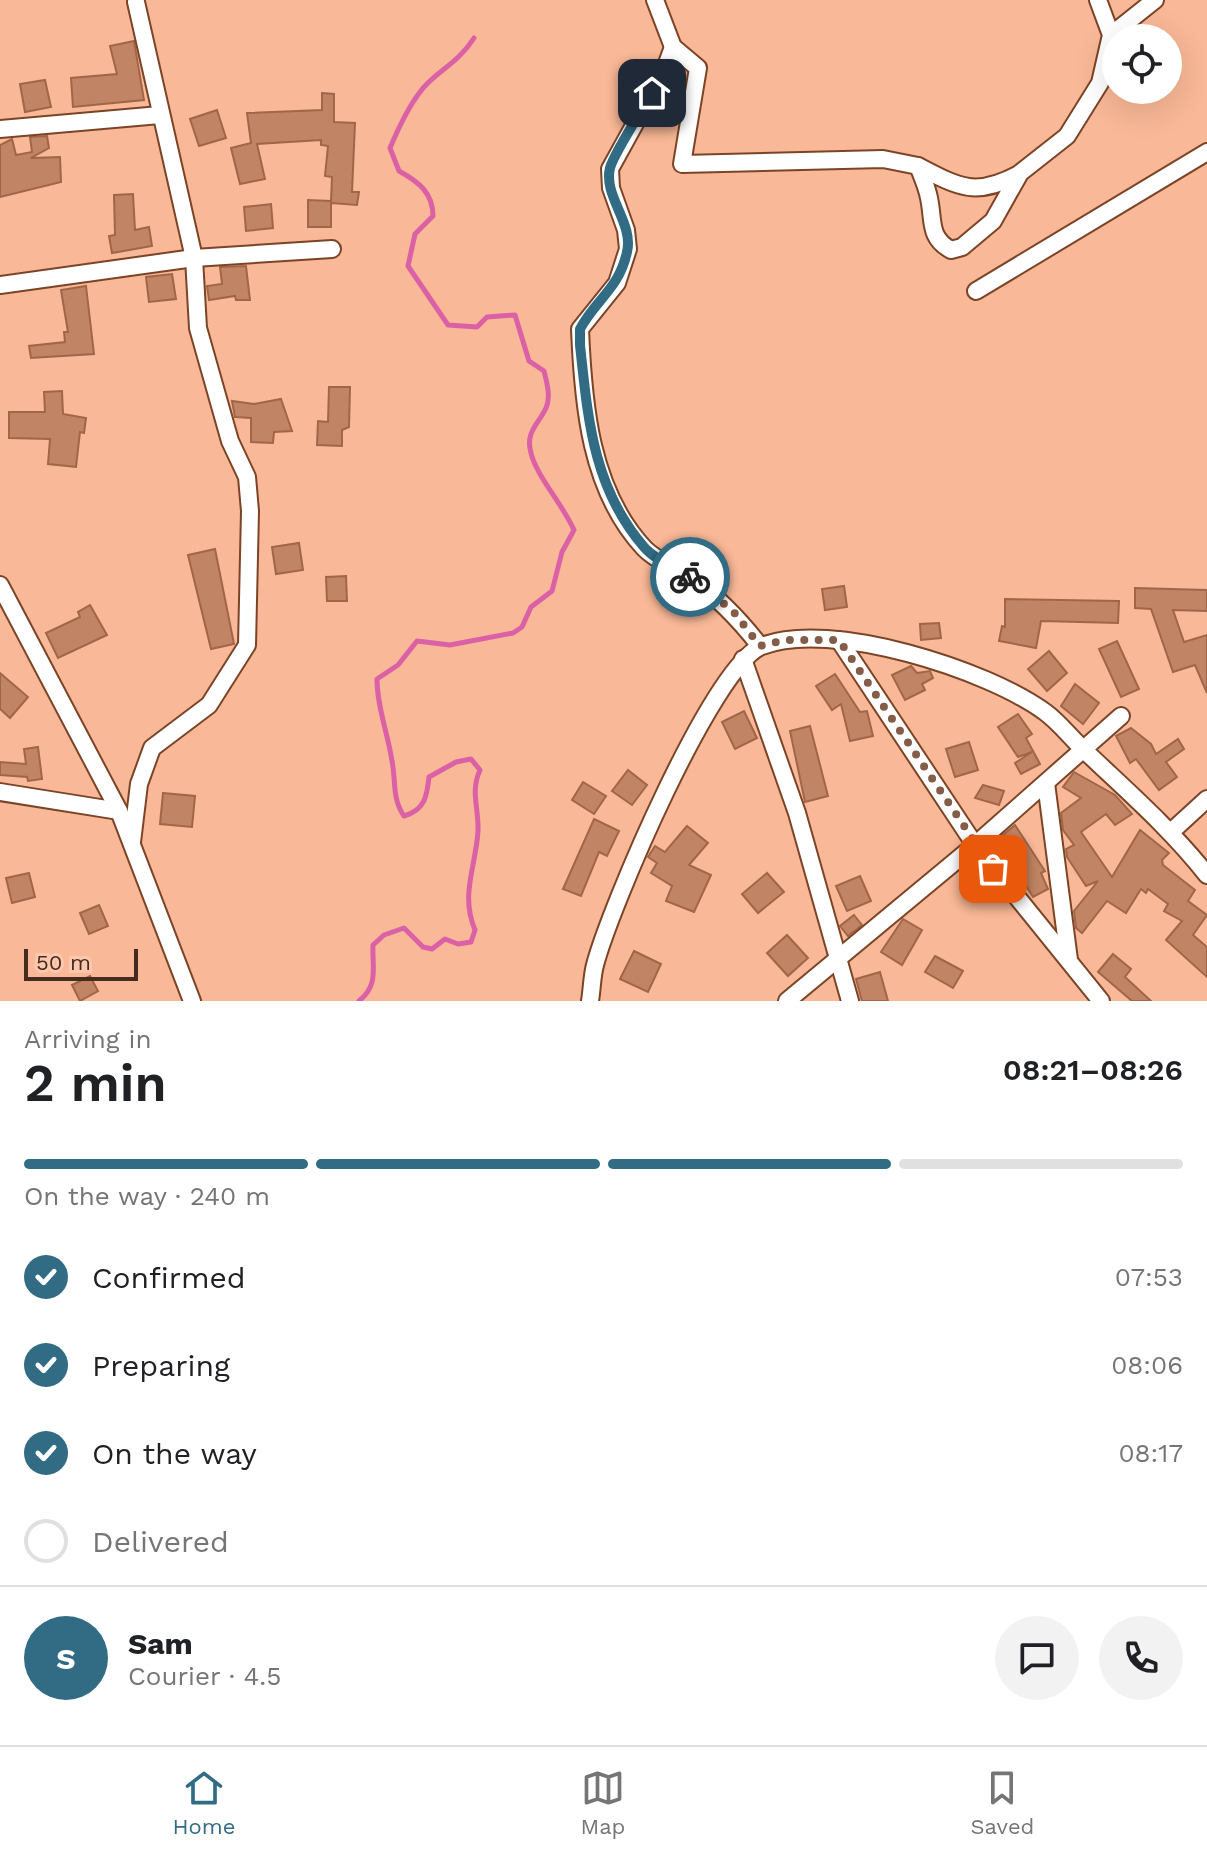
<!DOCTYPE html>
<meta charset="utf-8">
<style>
:root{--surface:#fff;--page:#f2f2f2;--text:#202124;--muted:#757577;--line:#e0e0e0;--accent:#316c84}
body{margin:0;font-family:"Work Sans",sans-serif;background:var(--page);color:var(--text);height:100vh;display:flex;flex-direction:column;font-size:30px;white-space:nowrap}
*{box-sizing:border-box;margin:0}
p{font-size:26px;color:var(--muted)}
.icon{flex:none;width:44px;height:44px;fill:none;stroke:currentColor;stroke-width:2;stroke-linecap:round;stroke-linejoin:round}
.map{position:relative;height:1001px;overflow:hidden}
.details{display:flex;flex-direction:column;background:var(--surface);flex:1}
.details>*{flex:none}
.fabs{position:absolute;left:1102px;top:24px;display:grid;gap:16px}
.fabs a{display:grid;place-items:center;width:80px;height:80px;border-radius:50%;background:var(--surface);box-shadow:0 8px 32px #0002;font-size:40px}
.scale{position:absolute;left:24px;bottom:20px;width:114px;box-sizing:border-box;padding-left:8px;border:4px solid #452c1f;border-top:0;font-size:22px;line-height:28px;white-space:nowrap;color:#452c1f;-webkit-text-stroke:6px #fdc8ae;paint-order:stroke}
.pin{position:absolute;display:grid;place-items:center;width:68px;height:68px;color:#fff;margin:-34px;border-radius:16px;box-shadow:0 4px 12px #0006}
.courier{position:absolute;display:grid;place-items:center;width:80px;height:80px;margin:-40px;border:6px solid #316c84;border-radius:50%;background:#fff;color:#222;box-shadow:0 2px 10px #0007}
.summary em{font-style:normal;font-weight:600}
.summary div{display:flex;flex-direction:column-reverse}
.summary{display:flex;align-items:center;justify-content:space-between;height:136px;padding:0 24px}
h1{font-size:52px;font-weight:600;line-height:60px}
.bar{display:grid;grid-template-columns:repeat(4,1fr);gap:12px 8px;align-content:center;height:96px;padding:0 24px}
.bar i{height:10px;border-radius:6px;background:var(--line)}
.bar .active{background:var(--accent)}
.bar p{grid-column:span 4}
.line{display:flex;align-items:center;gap:20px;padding:0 24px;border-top:2px solid var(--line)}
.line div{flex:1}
.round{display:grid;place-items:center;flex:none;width:84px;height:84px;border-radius:42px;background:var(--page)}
ol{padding:0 24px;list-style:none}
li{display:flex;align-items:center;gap:24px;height:88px}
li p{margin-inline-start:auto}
li .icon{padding:8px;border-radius:50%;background:var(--accent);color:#fff;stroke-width:4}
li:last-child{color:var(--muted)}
li i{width:44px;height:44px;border:4px solid var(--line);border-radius:50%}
.tabs{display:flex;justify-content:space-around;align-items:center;height:112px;border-top:2px solid var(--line);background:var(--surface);font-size:22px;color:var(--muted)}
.tabs a{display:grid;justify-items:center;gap:4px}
.tabs .active{color:var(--accent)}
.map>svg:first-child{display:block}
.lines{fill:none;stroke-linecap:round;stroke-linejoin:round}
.stream{stroke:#db61a6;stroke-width:5}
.building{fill:#c18464;stroke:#a16648;stroke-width:2}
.street-casing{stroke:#7b4426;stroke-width:20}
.street{stroke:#fff;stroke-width:16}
.done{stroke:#845d49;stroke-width:8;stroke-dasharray:0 14.4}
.route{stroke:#316c84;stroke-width:10}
</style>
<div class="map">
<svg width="1207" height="1001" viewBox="0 0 1207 1001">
<rect width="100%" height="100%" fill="#f9b897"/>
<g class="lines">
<path class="stream" d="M 359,1001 C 379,985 372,968 373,945 L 384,935 L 404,928 L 423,947 L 432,949 L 445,939 L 458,944 L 471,942 L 475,930 C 460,895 476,866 478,831 C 479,808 470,792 480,770 L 471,759 L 456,762 L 429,777 C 427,796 425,810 404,816 C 392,799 396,781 392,761 C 388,734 377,707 377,679 L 398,665 L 417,641 L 450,645 L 513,633 L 522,627 L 531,607 L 552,591 L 562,552 L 574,530 C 563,505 536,475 531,453 C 525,432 538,425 546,408 C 551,397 547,383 544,371 L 529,361 L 515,315 L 487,317 L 477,327 L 448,325 L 408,266 L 415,234 L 433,216 C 433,193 419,182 399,171 L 390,148 C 398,129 407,109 420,92 C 434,72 457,65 474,38"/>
</g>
<g class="building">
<path d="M 134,41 L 144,100 L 73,107 L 71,78 L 117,74 L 110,46 Z"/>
<path d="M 45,80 L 51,107 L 25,112 L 20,84 Z"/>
<path d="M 322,93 L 334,94 L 334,122 L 355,123 L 352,192 L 359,192 L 357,205 L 331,203 L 331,227 L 308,227 L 308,200 L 331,201 L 332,177 L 325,176 L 328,146 L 321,145 L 321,140 L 257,144 L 265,179 L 240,184 L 231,148 L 251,143 L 247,113 L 322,110 Z"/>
<path d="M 217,110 L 226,138 L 199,146 L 190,119 Z"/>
<path d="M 47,136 L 49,148 L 31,158 L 60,157 L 61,182 L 0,197 L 0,145 L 12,139 L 16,155 L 32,152 L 30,137 Z"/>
<path d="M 133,194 L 135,230 L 149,227 L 152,246 L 112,253 L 109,236 L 115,235 L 114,195 Z"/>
<path d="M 271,204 L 273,228 L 246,231 L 244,207 Z"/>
<path d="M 246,266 L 250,300 L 236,300 L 235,296 L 209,300 L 207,286 L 222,284 L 220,267 Z"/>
<path d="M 172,274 L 176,299 L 149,302 L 146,277 Z"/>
<path d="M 86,286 L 94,354 L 31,358 L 29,346 L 65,342 L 64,332 L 68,332 L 61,290 Z"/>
<path d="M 329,387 L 350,387 L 349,427 L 342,430 L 342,446 L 317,445 L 318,421 L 328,422 Z"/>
<path d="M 62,391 L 63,414 L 86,418 L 84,433 L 80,432 L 76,467 L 48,464 L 50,439 L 9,438 L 9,412 L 45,412 L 44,392 Z"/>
<path d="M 281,399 L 292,431 L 274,432 L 273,443 L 251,442 L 251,418 L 235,417 L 232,401 L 254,404 Z"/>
<path d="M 299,543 L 303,570 L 276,574 L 272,547 Z"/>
<path d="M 215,549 L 234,644 L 211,649 L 188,555 Z"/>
<path d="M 346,576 L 347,601 L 327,601 L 326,577 Z"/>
<path d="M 844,586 L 847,607 L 825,610 L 822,589 Z"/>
<path d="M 1135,588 L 1207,590 L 1207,611 L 1173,610 L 1184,642 L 1207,635 L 1207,693 L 1195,665 L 1173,672 L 1151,609 L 1135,608 Z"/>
<path d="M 1005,599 L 1119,601 L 1118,623 L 1041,621 L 1036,648 L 999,641 L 1002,626 L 1005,627 Z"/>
<path d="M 90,605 L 107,635 L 58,658 L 46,633 L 80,617 L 78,612 Z"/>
<path d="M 939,623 L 941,638 L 921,640 L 920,624 Z"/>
<path d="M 1117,641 L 1139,689 L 1121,697 L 1099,649 Z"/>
<path d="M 1049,651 L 1067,673 L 1047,691 L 1028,669 Z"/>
<path d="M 911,666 L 917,673 L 930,671 L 933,678 L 922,684 L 925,690 L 905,700 L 892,675 Z"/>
<path d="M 0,673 L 28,697 L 10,718 L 0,709 Z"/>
<path d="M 835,674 L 860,712 L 867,711 L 873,736 L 850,741 L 841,704 L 832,710 L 816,686 Z"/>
<path d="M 1075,684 L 1099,703 L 1083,724 L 1061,706 Z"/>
<path d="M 744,711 L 757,738 L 735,749 L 722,722 Z"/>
<path d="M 1018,714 L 1032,734 L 1026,738 L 1040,764 L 1021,774 L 1015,763 L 1032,752 L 1018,757 L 998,727 Z"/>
<path d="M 810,726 L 828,796 L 805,802 L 790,731 Z"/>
<path d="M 1131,728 L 1151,744 L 1156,754 L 1178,739 L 1184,749 L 1166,762 L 1177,777 L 1159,790 L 1136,759 L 1130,763 L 1116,736 Z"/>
<path d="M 969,742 L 978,770 L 955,777 L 946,749 Z"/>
<path d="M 38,747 L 42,779 L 28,781 L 27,777 L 0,775 L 0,762 L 26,764 L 24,749 Z"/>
<path d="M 628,770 L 647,785 L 632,805 L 612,791 Z"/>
<path d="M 1074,772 L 1115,795 L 1132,814 L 1115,825 L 1106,814 L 1081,832 L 1112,877 L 1140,830 L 1169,853 L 1162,860 L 1163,865 L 1195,890 L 1188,901 L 1207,915 L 1193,935 L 1207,947 L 1207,977 L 1166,940 L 1182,921 L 1164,911 L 1168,904 L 1148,889 L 1146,893 L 1141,889 L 1126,913 L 1107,901 L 1082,933 L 1076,928 L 1074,911 L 1098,881 L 1086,886 L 1067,857 L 1066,849 L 1074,845 L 1063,830 L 1061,813 L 1081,798 L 1063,787 Z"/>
<path d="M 583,782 L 606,796 L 594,814 L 572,800 Z"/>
<path d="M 983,785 L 1004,791 L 999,805 L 975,798 Z"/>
<path d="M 163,793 L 195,796 L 192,827 L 160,824 Z"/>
<path d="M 594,819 L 619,831 L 607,856 L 599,852 L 581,896 L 563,889 Z"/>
<path d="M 1015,825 L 1045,871 L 1041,873 L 1048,889 L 1033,897 L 997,840 Z"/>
<path d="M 687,826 L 708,843 L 689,865 L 711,875 L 694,912 L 666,901 L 672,886 L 651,873 L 657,863 L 648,857 L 655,846 L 665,852 Z"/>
<path d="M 29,873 L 35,897 L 12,903 L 6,878 Z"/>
<path d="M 767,873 L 784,892 L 758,913 L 742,894 Z"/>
<path d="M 860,876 L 871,901 L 847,911 L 836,886 Z"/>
<path d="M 99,905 L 108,926 L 89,934 L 80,913 Z"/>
<path d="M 854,915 L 862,925 L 848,936 L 840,926 Z"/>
<path d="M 903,919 L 922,930 L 902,965 L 881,952 Z"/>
<path d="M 787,935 L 808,958 L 788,976 L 767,953 Z"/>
<path d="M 634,951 L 661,964 L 648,992 L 620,979 Z"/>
<path d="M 1113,954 L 1131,969 L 1125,977 L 1151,1001 L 1132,1001 L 1098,972 Z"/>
<path d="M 935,956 L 963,971 L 953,988 L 925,972 Z"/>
<path d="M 880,972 L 888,1001 L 862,1001 L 856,979 Z"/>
<path d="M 90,976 L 98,991 L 80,1001 L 72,985 Z"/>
</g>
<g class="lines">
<defs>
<g id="street">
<path d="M 655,0 L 673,47"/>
<path d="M 1111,35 L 1155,0"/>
<path d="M 0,129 L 160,115"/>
<path d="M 918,166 C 960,188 976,197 1019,174"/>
<path d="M 0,285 L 194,258 L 332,249"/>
<path d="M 976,291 L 1207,152"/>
<path d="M 0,585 L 119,811 L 192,1001"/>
<path d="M 839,640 L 975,845 L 1101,1001"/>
<path d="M 760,646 C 739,619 719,598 691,578 C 677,568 656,561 644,548 C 590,490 583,404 580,329 L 617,283 L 628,249 L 626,230 L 611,188 L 610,169 L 665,69 L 673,47 L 698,68 L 682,164 L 883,159 L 918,166 C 922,176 927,187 929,198 C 934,221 928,237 951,250 L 962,247 L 993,221 L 1020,173 L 1067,136 L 1100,83 L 1111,35 L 1098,0"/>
<path d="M 743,659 L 797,813 L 850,1001"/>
<path d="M 1046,783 L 1069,960"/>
<path d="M 0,792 L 119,811"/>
<path d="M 1172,831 L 1207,799"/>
<path d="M 132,842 L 139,784 L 152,748 L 209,705 L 247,645 L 250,511 L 247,477 L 230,441 L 198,328 L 194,258 L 136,2"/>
<path d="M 590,1001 C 592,989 592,976 595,965 C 610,908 713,665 762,646 C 830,619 988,670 1045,712 C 1059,722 1071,738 1084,750 C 1127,791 1170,828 1207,875"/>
<path d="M 787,1001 L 975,845 L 1121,716"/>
</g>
</defs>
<use href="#street" class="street-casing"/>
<use href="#street" class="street"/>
</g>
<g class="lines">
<path class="done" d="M 690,577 L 733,611 L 760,646 L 785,640 L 839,640 L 993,869"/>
<path class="route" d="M 652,93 C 642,111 615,151 610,168 C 603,196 634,223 627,252 C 619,289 596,299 580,329 L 580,345 C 588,419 593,488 644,547 C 655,560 676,568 690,577"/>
</g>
</svg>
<div class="fabs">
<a><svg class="icon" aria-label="locate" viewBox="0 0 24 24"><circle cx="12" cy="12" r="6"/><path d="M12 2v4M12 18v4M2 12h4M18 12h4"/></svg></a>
</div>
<div class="scale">50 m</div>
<div class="pin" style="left:993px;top:869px;background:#ea580c"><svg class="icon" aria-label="bag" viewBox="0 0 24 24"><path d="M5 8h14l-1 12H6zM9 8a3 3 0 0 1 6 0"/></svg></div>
<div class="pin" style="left:652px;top:93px;background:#1f2937"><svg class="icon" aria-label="home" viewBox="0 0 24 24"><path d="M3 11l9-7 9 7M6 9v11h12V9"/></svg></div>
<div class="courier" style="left:690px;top:577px"><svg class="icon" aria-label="bike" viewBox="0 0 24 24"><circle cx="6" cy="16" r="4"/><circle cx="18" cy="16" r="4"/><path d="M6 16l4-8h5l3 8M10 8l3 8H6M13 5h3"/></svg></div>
</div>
<section class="details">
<div class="summary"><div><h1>2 min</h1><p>Arriving in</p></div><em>08:21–08:26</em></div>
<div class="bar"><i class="active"></i><i class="active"></i><i class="active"></i><i></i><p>On the way · 240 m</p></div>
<ol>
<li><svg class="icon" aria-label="check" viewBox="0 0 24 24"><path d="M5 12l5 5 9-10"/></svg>Confirmed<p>07:53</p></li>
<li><svg class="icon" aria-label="check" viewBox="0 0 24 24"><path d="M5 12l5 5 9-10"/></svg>Preparing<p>08:06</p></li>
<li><svg class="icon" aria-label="check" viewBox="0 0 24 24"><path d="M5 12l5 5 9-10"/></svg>On the way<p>08:17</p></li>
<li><i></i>Delivered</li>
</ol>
<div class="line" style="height:144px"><b class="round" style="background:var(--accent);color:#fff">S</b><div><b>Sam</b><p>Courier · 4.5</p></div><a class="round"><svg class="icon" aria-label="chat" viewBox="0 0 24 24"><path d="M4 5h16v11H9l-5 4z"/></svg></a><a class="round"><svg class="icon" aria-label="phone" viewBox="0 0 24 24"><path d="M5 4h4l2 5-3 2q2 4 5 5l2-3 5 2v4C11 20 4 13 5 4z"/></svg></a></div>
</section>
<nav class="tabs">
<a class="active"><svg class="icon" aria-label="home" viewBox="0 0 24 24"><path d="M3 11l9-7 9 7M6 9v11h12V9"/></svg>Home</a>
<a><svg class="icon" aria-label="map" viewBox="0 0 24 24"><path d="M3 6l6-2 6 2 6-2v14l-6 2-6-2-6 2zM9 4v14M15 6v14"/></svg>Map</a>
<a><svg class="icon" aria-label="saved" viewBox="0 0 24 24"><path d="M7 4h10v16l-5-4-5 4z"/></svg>Saved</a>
</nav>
